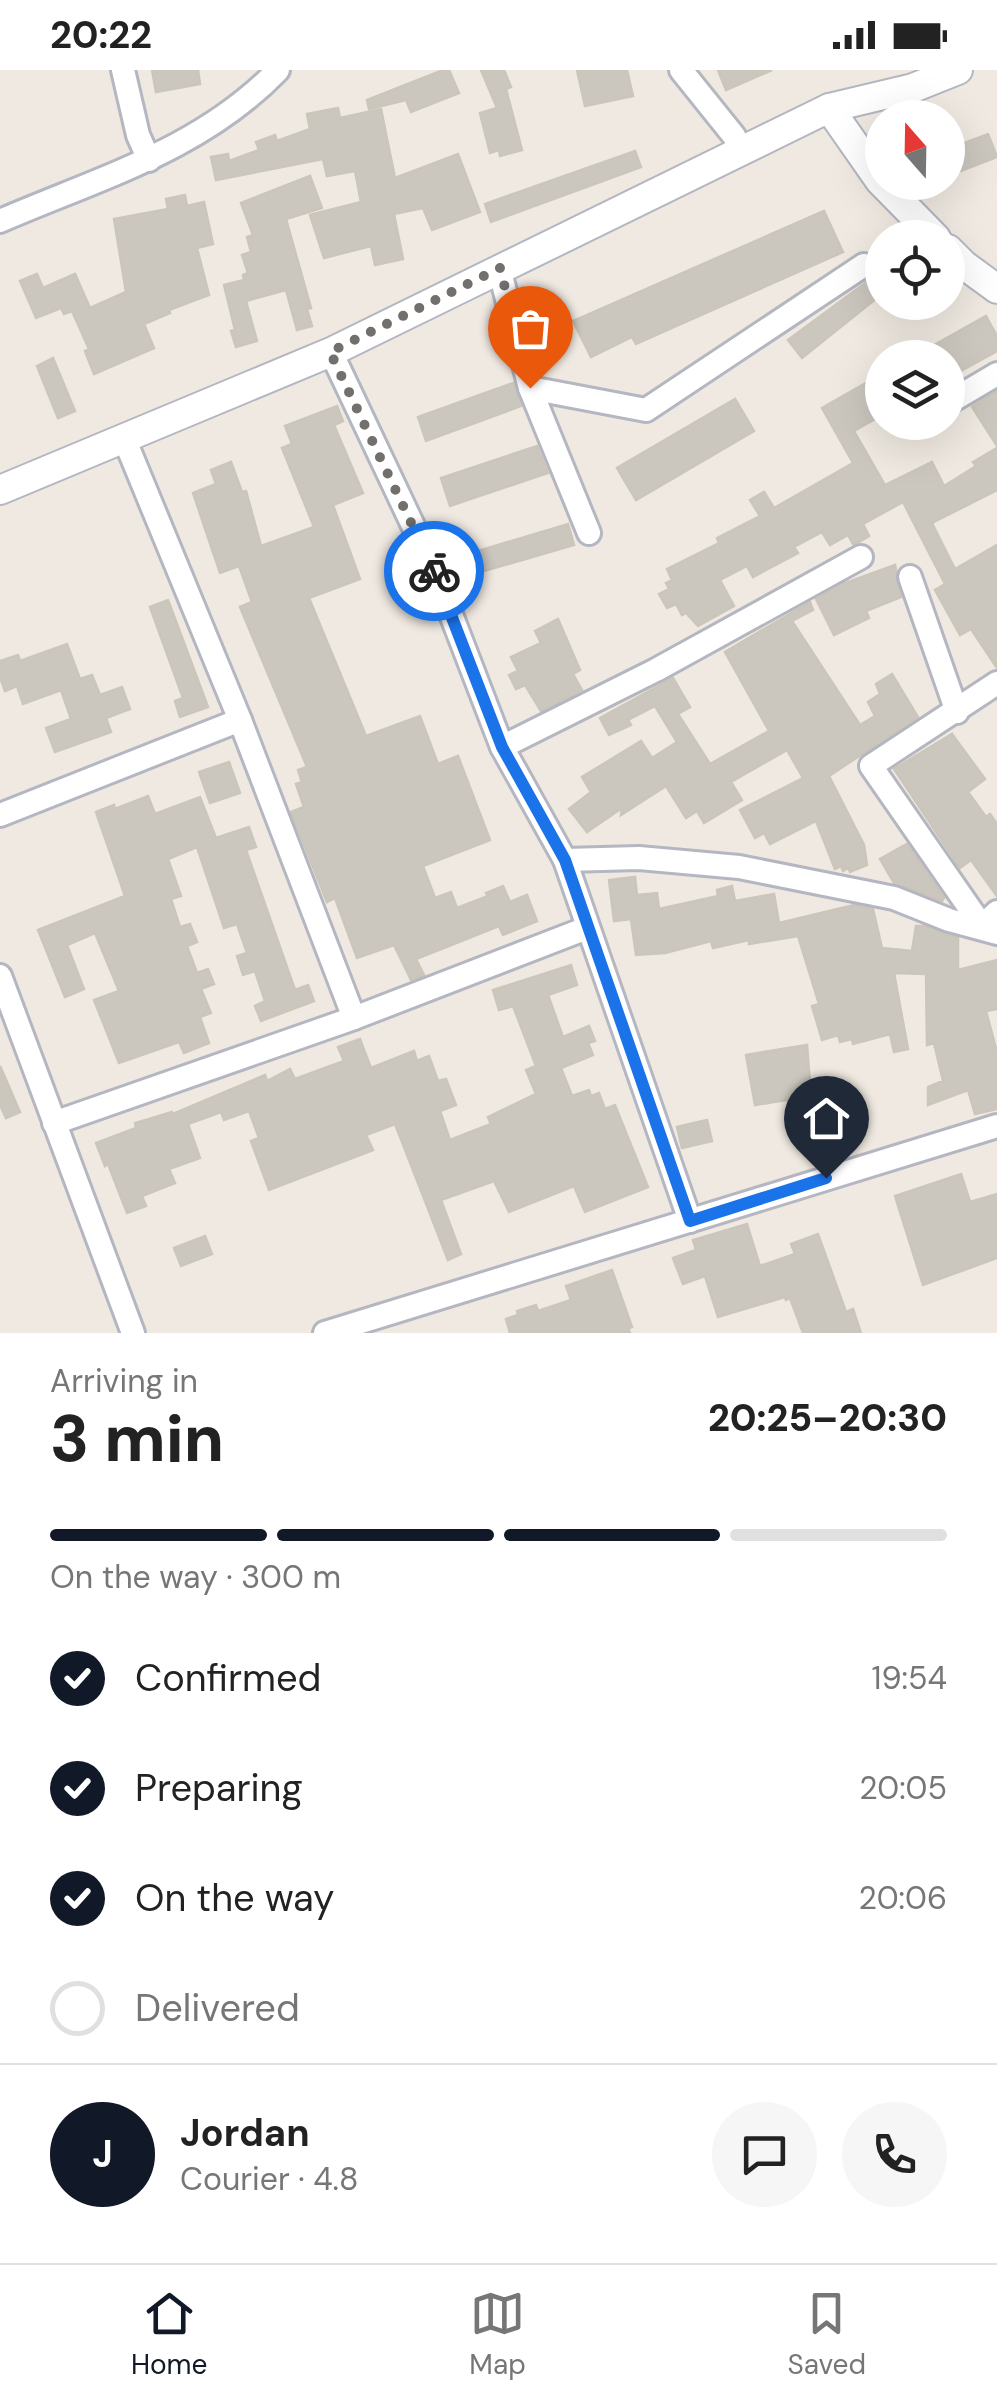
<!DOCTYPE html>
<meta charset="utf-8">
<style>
:root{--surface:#fff;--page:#f6f6f6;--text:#222;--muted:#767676;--line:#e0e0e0;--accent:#111827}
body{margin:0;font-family:"DM Sans",sans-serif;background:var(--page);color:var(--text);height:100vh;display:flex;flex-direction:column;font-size:38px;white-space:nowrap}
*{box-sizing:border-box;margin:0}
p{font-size:32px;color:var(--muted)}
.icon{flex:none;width:55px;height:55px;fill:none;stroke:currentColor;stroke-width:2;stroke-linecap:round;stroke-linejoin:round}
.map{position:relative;height:1263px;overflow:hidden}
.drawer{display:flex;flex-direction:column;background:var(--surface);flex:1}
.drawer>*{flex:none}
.needle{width:65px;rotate:340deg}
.fabs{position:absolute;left:865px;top:30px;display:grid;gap:20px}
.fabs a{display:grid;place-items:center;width:100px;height:100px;border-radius:50%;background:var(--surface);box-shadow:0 10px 40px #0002;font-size:50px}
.pin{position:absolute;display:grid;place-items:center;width:85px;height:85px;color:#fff;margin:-102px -42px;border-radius:50% 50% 50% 0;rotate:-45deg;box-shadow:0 0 10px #0007}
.pin .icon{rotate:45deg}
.courier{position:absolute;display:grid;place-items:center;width:100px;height:100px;margin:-50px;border:8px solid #1a73e8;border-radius:50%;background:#fff;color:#222;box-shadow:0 2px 12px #0007}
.headline em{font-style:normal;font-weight:800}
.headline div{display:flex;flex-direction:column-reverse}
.headline{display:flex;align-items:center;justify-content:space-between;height:170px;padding:0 50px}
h1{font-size:65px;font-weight:800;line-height:75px}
.bar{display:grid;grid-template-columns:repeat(4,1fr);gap:15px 10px;align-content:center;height:120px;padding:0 50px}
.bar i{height:12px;border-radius:8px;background:var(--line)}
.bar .current{background:var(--accent)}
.bar p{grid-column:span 4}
.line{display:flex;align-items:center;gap:25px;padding:0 50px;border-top:2px solid var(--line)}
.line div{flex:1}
.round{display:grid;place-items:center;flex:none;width:105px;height:105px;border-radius:52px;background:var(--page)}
ol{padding:0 50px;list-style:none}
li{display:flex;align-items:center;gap:30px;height:110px}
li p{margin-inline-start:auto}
li .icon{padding:10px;border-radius:50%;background:var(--accent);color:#fff;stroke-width:4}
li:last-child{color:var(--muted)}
li i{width:55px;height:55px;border:5px solid var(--line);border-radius:50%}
.status{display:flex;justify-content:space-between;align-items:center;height:70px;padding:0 50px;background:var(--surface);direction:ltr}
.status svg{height:28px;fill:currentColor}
.tabs{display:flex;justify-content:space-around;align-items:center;height:140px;border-top:2px solid var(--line);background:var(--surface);font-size:28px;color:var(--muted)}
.tabs a{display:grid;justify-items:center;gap:5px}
.tabs .current{color:var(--accent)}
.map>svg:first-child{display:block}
.building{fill:#cbc7bf;stroke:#cbc5ba;stroke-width:2.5}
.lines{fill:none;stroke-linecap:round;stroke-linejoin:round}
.minor-casing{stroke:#b4b7c1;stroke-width:28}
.tertiary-casing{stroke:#b4b7c1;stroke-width:32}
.minor{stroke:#fff;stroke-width:22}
.tertiary{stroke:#fff;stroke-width:28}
.done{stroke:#726f6d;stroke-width:10;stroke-dasharray:0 18}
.route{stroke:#1a73e8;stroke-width:12}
</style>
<div class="status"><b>20:22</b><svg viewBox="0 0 49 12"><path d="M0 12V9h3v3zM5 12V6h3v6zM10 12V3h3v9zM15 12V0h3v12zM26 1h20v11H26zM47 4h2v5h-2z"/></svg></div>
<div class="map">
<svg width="997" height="1263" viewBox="0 0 997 1263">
<rect width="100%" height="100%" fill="#efe9e1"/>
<g class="building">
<path d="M 152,0 L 198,0 L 200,14 L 156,22 Z"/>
<path d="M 443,0 L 449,0 L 459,23 L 411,42 L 406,30 L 369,39 L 367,30 Z"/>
<path d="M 481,0 L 504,0 L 511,17 L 506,19 L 522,80 L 500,86 L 499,80 L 490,83 L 480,43 L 497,38 Z"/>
<path d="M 577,0 L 627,0 L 633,26 L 585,36 Z"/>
<path d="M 718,0 L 772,0 L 726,20 Z"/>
<path d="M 338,38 L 340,48 L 381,39 L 395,108 L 458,84 L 480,142 L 432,160 L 423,138 L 394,144 L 403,189 L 375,195 L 371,176 L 324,188 L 310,145 L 361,132 L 355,101 L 327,106 L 323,89 L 216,110 L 211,87 L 228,84 L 229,91 L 259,80 L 256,72 L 275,65 L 277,71 L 310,59 L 307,44 Z"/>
<path d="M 988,64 L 997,87 L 948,106 L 948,79 Z"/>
<path d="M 635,81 L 641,97 L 491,152 L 485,134 Z"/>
<path d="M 310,106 L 322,138 L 286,149 L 311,238 L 307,239 L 312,256 L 297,260 L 286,220 L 246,231 L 257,271 L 236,277 L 231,261 L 235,260 L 224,215 L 244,210 L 243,205 L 248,203 L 242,185 L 251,182 L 247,167 L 253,165 L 241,133 Z"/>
<path d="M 185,125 L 187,136 L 204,132 L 213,174 L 197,178 L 209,225 L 169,240 L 170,243 L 144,254 L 154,278 L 94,304 L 85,281 L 89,279 L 72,241 L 64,244 L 61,238 L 36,248 L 20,211 L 37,204 L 43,218 L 75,204 L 90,238 L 126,222 L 114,149 L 168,139 L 166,129 Z"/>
<path d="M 824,141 L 843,182 L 636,274 L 632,267 L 591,287 L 573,251 Z"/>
<path d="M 882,194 L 882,224 L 802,288 L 788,270 L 872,208 Z"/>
<path d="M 986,246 L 997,266 L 997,281 L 948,308 L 948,288 L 911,288 Z"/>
<path d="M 53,288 L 75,341 L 58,348 L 37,296 Z"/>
<path d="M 882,304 L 882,345 L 854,361 L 885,415 L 932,392 L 944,416 L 976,396 L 973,392 L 997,378 L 997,420 L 932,453 L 955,499 L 997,475 L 997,598 L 971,559 L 960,565 L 935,520 L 945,514 L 903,432 L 863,454 L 869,466 L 857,473 L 853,474 L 848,465 L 830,475 L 822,462 L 794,477 L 798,483 L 753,507 L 747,496 L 720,510 L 734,536 L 698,556 L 686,543 L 682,545 L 676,534 L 667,538 L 659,524 L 669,519 L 666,513 L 672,510 L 667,499 L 719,473 L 717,468 L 760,446 L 750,430 L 764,422 L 774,438 L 853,393 L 822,338 Z"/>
<path d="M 513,313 L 521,336 L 426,371 L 418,347 Z"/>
<path d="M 997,321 L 997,376 L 972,337 Z"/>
<path d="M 735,329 L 754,361 L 636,430 L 617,398 Z"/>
<path d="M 337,336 L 343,351 L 334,355 L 363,423 L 333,435 L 360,509 L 309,528 L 366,666 L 420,646 L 438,694 L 458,686 L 490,770 L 423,796 L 435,828 L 451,822 L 457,838 L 488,826 L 486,823 L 503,816 L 510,832 L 527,825 L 537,851 L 503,865 L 499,856 L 416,889 L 424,905 L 411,910 L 394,875 L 357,888 L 335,828 L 327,832 L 291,742 L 304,737 L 296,714 L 302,712 L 298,700 L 307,697 L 240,537 L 252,532 L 239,496 L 220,503 L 193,423 L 216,414 L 211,400 L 231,392 L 242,422 L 246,421 L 261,476 L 314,457 L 282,378 L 292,374 L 285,356 Z"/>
<path d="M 537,376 L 548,403 L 450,436 L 441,408 Z"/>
<path d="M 568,454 L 574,475 L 474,504 L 468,484 Z"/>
<path d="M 895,495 L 901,527 L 866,541 L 869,548 L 834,565 L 816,529 L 843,514 Z"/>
<path d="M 168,530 L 208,637 L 180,647 L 175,631 L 183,628 L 150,537 Z"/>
<path d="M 810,532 L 813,540 L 792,551 L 860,655 L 875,646 L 868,632 L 880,624 L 876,614 L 892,604 L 918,647 L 829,706 L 864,775 L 867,795 L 850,802 L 848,798 L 843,801 L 841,796 L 835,799 L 816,751 L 770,774 L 764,763 L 755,768 L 740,740 L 803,708 L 787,680 L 731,712 L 742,730 L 704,753 L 697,741 L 686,748 L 666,716 L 621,745 L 622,738 L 587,762 L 569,739 L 591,722 L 582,707 L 641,671 L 652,688 L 677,672 L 655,636 L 628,650 L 631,655 L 609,665 L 600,648 L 673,608 L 690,637 L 678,644 L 710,694 L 717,690 L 769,661 L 725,582 Z"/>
<path d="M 558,549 L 580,600 L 573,604 L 582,620 L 541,641 L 525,615 L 516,619 L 509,605 L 518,601 L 511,587 L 541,573 L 535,561 Z"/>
<path d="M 67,574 L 80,609 L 92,605 L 100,625 L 122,617 L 130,639 L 106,648 L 111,662 L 55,682 L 46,658 L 71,649 L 61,620 L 23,634 L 17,616 L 5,621 L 0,607 L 0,591 L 18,585 L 20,591 Z"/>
<path d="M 952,664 L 985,709 L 968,722 L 986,747 L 990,744 L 997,754 L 997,826 L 971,790 L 960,798 L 894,699 Z"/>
<path d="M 229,692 L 240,723 L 210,733 L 199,702 Z"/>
<path d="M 148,726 L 155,744 L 200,727 L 216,768 L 249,757 L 256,777 L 246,780 L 295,920 L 308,915 L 314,931 L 261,951 L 255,936 L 265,931 L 255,901 L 243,905 L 237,886 L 247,883 L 237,854 L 224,858 L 197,777 L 168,789 L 181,826 L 171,829 L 180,857 L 190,854 L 197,872 L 187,876 L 197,903 L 208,899 L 214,914 L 201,919 L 211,943 L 200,947 L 209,973 L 184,983 L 179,972 L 119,993 L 94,930 L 119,921 L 95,863 L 67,875 L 84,919 L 65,927 L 38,860 L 125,826 L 96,742 L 114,735 L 115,739 Z"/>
<path d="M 907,774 L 944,828 L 942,831 L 894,813 L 880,789 Z"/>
<path d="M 635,807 L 637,825 L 657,823 L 659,839 L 718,826 L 717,820 L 732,816 L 735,831 L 774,824 L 779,853 L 854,835 L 873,839 L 882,878 L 912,881 L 916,856 L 924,856 L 958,868 L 958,900 L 997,890 L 997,939 L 986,941 L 997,982 L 997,1039 L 975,1044 L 968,1020 L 928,1035 L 928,1017 L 943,1011 L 934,973 L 927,975 L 926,904 L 894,903 L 908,979 L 894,982 L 890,964 L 853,974 L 852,969 L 840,972 L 838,965 L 822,970 L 812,936 L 819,934 L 798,866 L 749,874 L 749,870 L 713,878 L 711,871 L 665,883 L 636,885 L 631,849 L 614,851 L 609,810 Z"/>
<path d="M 571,895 L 577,915 L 548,925 L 563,967 L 589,956 L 595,971 L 588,973 L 593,985 L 561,998 L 572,1026 L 589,1020 L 591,1026 L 599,1023 L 605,1039 L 615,1035 L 648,1117 L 585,1142 L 574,1116 L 509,1142 L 494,1111 L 441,1130 L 461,1184 L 448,1190 L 395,1054 L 366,1065 L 373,1080 L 269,1120 L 251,1071 L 259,1068 L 249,1041 L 224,1050 L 221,1042 L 188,1054 L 200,1088 L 169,1099 L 175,1113 L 142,1126 L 146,1136 L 127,1143 L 108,1094 L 105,1096 L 96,1073 L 136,1058 L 135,1053 L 172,1042 L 173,1044 L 265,1005 L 267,1011 L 290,999 L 295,1009 L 344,991 L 338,977 L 360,969 L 371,998 L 414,981 L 417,991 L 429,986 L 438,1011 L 446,1009 L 456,1035 L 440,1041 L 450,1070 L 491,1054 L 488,1047 L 536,1024 L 526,1000 L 536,996 L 513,936 L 499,940 L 493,920 Z"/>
<path d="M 807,975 L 811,1026 L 755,1035 L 746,985 Z"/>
<path d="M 0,996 L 20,1042 L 6,1048 L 0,1035 Z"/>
<path d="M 707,1050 L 712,1071 L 682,1078 L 677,1057 Z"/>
<path d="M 961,1104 L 970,1132 L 997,1124 L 997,1188 L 923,1215 L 895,1126 Z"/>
<path d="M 747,1154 L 760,1196 L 795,1184 L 791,1174 L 818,1164 L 846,1242 L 853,1239 L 861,1263 L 803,1263 L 790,1228 L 786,1230 L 785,1227 L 718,1247 L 705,1206 L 683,1214 L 673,1188 L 696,1180 L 693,1170 Z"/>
<path d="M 205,1166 L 212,1184 L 181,1196 L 174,1178 Z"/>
<path d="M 612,1200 L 632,1257 L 628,1258 L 630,1263 L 510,1263 L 506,1249 L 518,1245 L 517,1241 L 536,1235 L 538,1241 L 571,1230 L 566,1216 Z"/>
</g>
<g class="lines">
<defs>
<g id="minor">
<path d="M 123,0 L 138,65 L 149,90"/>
<path d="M 681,0 L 734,66 L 742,82"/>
<path d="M 0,151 C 99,108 201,80 278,0"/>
<path d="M 499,198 L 530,318 L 646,340 L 864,195"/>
<path d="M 331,282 L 434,500 L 502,677 L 565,790 L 690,1151"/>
<path d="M 530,318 L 589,463"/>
<path d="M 948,333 L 997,304"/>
<path d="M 124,368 L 240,650 L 354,948"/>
<path d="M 910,507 L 957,642"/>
<path d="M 997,613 L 871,696 L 982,856 L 997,842"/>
<path d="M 502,677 L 656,600 L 861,487"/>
<path d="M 0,745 L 240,650"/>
<path d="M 565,790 L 639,788 L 739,797 L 894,828 L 949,850 L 997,863"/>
<path d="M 0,906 L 133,1263"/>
<path d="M 54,1053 L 354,948 L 587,858"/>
<path d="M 325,1263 L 997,1056"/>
</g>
<g id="tertiary">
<path d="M 829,38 L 880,111 L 936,168"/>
<path d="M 948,179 L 964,195 L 997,219"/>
<path d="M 0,420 L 331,282 L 829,38 L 913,18 L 958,0"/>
</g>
</defs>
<use href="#minor" class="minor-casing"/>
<use href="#tertiary" class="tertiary-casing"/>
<use href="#minor" class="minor"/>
<use href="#tertiary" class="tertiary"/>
</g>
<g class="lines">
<path class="done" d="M 434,501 L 330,282 L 500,198 L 530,318"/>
<path class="route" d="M 434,501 L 502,677 L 565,790 L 690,1151 L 826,1108"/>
</g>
</svg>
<div class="fabs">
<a><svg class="needle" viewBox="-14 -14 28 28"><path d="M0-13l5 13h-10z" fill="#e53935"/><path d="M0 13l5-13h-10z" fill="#767676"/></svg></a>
<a><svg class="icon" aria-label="locate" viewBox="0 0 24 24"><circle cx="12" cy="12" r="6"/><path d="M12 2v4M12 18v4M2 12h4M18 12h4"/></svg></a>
<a><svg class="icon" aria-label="layers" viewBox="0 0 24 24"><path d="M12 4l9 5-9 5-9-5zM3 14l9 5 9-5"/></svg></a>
</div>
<div class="pin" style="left:530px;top:318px;background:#ea580c"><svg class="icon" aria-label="bag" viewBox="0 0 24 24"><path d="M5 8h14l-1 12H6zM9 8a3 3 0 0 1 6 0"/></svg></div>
<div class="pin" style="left:826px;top:1108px;background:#1f2937"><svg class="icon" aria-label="home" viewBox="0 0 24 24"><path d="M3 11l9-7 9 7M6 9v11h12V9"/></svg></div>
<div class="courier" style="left:434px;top:501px"><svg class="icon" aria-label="bike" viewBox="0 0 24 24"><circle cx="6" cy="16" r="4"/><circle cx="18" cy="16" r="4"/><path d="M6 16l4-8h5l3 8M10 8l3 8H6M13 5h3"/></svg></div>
</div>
<section class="drawer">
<div class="headline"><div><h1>3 min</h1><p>Arriving in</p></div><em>20:25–20:30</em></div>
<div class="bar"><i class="current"></i><i class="current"></i><i class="current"></i><i></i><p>On the way · 300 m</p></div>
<ol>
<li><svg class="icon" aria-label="check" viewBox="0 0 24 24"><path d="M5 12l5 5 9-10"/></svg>Confirmed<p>19:54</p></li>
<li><svg class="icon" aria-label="check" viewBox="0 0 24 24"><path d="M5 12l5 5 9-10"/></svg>Preparing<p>20:05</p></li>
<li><svg class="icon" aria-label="check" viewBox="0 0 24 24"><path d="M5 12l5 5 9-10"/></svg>On the way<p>20:06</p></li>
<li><i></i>Delivered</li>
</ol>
<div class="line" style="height:180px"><b class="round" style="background:var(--accent);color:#fff">J</b><div><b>Jordan</b><p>Courier · 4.8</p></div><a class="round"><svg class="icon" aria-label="chat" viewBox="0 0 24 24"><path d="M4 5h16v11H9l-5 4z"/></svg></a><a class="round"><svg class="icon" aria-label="phone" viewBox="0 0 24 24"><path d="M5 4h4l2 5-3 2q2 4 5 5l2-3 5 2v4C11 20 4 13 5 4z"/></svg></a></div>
</section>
<nav class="tabs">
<a class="current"><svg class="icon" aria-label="home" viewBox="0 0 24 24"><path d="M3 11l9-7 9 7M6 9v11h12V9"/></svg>Home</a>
<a><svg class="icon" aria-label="map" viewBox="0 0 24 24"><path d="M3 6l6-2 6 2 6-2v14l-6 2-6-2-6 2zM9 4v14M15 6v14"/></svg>Map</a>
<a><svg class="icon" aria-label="saved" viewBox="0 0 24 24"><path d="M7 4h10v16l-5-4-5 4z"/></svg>Saved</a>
</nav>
